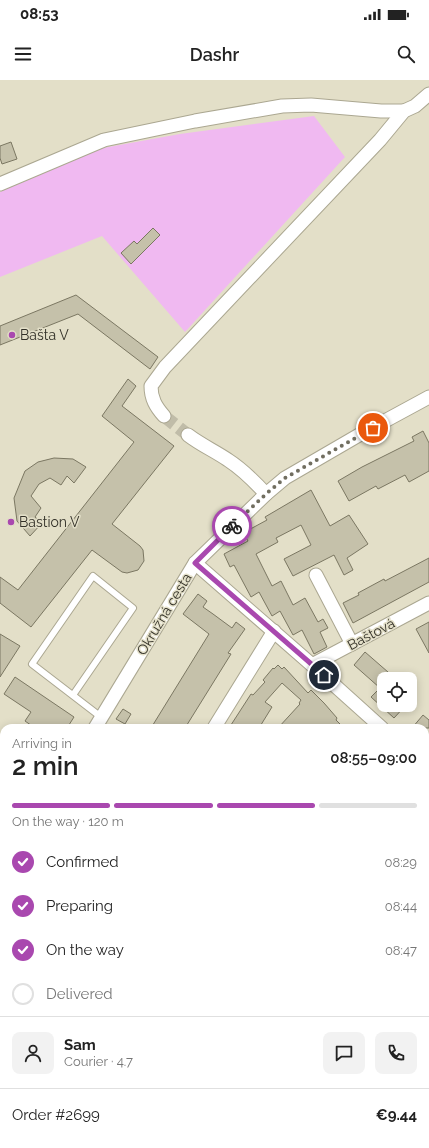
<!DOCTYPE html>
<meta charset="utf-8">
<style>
:root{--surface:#fff;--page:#f2f2f2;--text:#222;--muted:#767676;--line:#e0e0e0;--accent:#a948af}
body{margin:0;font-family:Raleway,sans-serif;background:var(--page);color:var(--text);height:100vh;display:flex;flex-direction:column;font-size:15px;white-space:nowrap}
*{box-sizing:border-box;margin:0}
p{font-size:13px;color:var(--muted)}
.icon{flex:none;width:22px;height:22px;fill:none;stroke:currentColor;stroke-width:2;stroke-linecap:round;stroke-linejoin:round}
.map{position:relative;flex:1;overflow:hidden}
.side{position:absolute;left:0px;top:644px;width:429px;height:424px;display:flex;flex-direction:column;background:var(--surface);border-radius:12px 12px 0 0;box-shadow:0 2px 10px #0003}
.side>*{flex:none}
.tools{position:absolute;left:377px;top:592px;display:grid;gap:8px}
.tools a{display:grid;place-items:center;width:40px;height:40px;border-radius:8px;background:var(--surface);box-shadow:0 2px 10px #0003;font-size:20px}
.pin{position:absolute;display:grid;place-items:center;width:34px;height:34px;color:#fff;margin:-17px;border:2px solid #fff;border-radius:50%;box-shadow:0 1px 4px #0007}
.courier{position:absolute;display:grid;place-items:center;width:40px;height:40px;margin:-20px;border:3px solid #a948af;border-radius:50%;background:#fff;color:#222;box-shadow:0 1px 5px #0007}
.overview em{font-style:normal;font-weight:600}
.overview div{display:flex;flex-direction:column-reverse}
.overview{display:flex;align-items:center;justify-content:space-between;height:68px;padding:0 12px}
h1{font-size:26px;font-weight:600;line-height:30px}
.bar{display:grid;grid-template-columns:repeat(4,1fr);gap:6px 4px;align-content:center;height:48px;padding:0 12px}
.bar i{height:5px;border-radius:3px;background:var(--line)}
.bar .selected{background:var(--accent)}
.bar p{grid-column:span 4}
.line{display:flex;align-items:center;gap:10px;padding:0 12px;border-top:1px solid var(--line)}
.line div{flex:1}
.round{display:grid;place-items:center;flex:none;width:42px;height:42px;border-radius:8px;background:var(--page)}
ol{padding:0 12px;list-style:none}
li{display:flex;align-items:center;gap:12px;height:44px}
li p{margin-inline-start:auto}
li .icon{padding:4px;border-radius:50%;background:var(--accent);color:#fff;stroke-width:4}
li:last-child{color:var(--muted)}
li i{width:22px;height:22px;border:2px solid var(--line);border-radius:50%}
.status{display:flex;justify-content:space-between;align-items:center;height:28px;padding:0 20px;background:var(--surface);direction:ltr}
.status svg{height:11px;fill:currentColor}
header{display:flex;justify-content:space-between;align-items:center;height:52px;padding:0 12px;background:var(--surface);font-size:18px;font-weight:600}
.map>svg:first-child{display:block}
.green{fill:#f0b9f1}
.building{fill:#c5c1aa;stroke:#7b7762}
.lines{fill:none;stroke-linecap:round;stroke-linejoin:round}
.street-tunnel{stroke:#c0bca8;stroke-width:13;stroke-dasharray:13 6;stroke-linecap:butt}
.lane-casing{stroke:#aba791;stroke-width:8}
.street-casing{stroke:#aba791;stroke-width:15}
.lane{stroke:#fff;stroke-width:6}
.street{stroke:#fff;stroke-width:13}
.done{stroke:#716e60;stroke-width:4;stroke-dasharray:0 7.2}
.route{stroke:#a948af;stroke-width:5}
.poi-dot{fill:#a948af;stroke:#e3dfc8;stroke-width:1.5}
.labels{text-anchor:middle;stroke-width:3;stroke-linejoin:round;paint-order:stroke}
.poi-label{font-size:14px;fill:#333128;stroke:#e3dfc8;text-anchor:start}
.street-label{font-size:14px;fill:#333128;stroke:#e3dfc8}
</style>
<div class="status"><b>08:53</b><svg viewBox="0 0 49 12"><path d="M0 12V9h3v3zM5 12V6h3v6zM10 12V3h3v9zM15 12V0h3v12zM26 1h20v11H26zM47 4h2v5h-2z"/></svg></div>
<header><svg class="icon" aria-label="menu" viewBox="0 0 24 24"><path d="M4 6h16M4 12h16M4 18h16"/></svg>Dashr<svg class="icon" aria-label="search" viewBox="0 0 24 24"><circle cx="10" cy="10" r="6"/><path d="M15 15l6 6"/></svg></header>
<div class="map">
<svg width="429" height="1068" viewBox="0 0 429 1068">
<rect width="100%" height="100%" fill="#e3dfc8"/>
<path class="green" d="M 314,36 L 345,77 L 185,252 L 102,156 L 0,197 L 0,112 L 103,68 L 180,54 Z"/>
<g class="building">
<path d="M 11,62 L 17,79 L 2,84 L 0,78 L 0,66 Z"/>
<path d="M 153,148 L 160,155 L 131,184 L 121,173 L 134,161 L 137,164 Z"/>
<path d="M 76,215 L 158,277 L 150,289 L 78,234 L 0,265 L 0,246 Z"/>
<path d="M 128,299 L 136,306 L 122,326 L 174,366 L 112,444 L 140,466 L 143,470 L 144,481 L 138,490 L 127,493 L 122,492 L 92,470 L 31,547 L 0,523 L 0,497 L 18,510 L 134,362 L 102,336 Z"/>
<path d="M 423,351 L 429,363 L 429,391 L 409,402 L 405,395 L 378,409 L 376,406 L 349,421 L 338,401 L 362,387 L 414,361 L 412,357 Z"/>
<path d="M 54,378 L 73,379 L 86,387 L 74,403 L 67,396 L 61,405 L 50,398 L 39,404 L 31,416 L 41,428 L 35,437 L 42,443 L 30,456 L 17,441 L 14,418 L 25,391 L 38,382 Z"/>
<path d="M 311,410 L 330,446 L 349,435 L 368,464 L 347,478 L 353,490 L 344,495 L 334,475 L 293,496 L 284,479 L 311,465 L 301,445 L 276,458 L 278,462 L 256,474 L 272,506 L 281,501 L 293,525 L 305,518 L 318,542 L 323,539 L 328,548 L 320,552 L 327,567 L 314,574 L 302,550 L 293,555 L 280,531 L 272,536 L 259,512 L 251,517 L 234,485 L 230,487 L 224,474 L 248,461 L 243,453 L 267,440 L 265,437 Z"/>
<path d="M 429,478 L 429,502 L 353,543 L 343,523 L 359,515 L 358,513 L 384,499 L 385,501 Z"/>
<path d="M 198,514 L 207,521 L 203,527 L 213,534 L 232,548 L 236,542 L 245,549 L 228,573 L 231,574 L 185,648 L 151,648 L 209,554 L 183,534 Z"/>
<path d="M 429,542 L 429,573 L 416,549 Z"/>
<path d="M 0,554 L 20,566 L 0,597 Z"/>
<path d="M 365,572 L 396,599 L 384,599 L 384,625 L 406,625 L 394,638 L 371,617 L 380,608 L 354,585 Z"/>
<path d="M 278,585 L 282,589 L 284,587 L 308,613 L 311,610 L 324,623 L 337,638 L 336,640 L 344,648 L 278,648 L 300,624 L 299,623 L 301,620 L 282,603 L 265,622 L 272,627 L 259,648 L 229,648 L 251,614 L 253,615 L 265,602 L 263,600 L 273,588 L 274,589 Z"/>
<path d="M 15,597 L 74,637 L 67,648 L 35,648 L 25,641 L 31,632 L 4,614 Z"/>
<path d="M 123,629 L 131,634 L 125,644 L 116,639 Z"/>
<path d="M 423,635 L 429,640 L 429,648 L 412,648 Z"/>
</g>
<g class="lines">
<path class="street-tunnel" d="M 164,336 L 188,355"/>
<defs>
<path id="lane" d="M 73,615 L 133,528 L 93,496 L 32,584 L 101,637"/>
<g id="street">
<path d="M 0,104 L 104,60 L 195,41 L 282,26 L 311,25 L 381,31 L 404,31"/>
<path d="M 164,336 C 156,327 151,319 151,306 L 165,287 L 380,60 L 404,31 L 415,26 L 429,14"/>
<path d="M 188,355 C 201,365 215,371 228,380 C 242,389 255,402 266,414"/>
<path d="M 195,483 L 312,585 L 382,648"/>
<path d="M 316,495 L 352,564"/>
<path d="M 312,585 L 429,523"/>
<path d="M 95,648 L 195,483 L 266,414 L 285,398 L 359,355 L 429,317"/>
<path d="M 214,648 L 274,551"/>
<path d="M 425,687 L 429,691"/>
<path d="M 0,804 L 4,798"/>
<path d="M 148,1068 L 149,1064"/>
<path d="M 298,1068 L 299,1064"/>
</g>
</defs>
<use href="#lane" class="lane-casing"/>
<use href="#street" class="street-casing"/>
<use href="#lane" class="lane"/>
<use href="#street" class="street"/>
</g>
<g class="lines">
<path class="done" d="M 232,446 L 266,414 L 285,398 L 373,348"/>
<path class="route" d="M 232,446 L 195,483 L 324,595"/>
</g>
<g class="poi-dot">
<circle cx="12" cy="255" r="4"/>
<circle cx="11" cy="442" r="4"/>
</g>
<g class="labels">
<g class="poi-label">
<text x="20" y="260">Bašta V</text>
<text x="19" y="447">Bastion V</text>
</g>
<g class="street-label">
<text transform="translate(164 534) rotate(-59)" y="5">Okružná cesta</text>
<text transform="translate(371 554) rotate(-28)" y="5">Baštová</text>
</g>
</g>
</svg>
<div class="tools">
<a><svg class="icon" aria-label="locate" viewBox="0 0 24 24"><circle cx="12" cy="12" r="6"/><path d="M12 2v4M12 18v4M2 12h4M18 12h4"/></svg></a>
</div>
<div class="pin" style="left:373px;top:348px;background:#ea580c"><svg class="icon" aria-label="bag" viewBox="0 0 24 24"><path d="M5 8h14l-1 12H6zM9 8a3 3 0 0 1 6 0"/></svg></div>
<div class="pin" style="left:324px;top:595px;background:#1f2937"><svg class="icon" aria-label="home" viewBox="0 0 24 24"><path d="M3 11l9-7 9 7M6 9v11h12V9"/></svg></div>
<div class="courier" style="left:232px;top:446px"><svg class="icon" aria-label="bike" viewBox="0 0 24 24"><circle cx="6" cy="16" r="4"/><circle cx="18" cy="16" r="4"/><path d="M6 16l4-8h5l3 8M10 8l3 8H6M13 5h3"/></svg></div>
<section class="side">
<div class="overview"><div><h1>2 min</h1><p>Arriving in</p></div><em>08:55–09:00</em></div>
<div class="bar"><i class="selected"></i><i class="selected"></i><i class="selected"></i><i></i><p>On the way · 120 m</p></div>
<ol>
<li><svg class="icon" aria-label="check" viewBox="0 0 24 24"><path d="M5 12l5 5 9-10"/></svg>Confirmed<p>08:29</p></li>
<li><svg class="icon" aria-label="check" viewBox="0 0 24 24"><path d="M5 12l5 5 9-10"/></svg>Preparing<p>08:44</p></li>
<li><svg class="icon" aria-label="check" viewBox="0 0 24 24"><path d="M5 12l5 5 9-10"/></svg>On the way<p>08:47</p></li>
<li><i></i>Delivered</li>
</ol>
<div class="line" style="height:72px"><a class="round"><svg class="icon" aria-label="person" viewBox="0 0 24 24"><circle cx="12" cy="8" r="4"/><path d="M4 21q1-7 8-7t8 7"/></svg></a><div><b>Sam</b><p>Courier · 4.7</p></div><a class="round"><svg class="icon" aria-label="chat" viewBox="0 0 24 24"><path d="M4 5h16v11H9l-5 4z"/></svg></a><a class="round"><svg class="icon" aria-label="phone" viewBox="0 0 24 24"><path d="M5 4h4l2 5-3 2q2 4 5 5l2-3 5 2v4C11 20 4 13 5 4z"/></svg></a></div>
<div class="line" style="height:52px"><div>Order #2699</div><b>€9.44</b></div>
</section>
</div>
